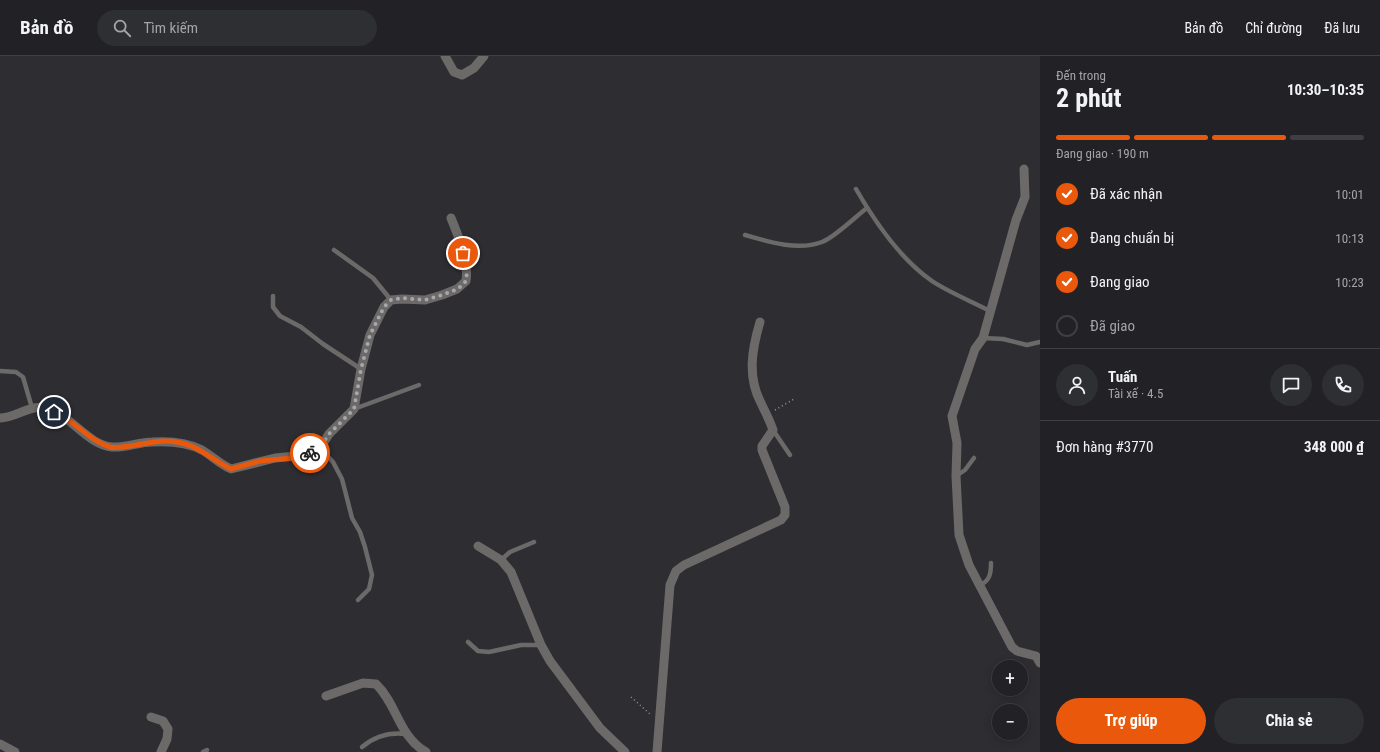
<!DOCTYPE html>
<html lang="vi">
<meta charset="utf-8">
<style>
:root{--surface:#222226;--page:#2e2f32;--text:#f1f3f6;--muted:#a2a4a7;--line:#3f3f43;--accent:#ea580c}
body{margin:0;font-family:"Roboto Condensed",sans-serif;background:var(--page);color:var(--text);height:100vh;display:flex;flex-direction:column;font-size:15px;white-space:nowrap}
*{box-sizing:border-box;margin:0}
p{font-size:13px;color:var(--muted)}
.icon{flex:none;width:22px;height:22px;fill:none;stroke:currentColor;stroke-width:2;stroke-linecap:round;stroke-linejoin:round}
.map{position:relative;flex:1;overflow:hidden}
.side{display:flex;flex-direction:column;background:var(--surface);width:340px}
.side>*{flex:none}
.controls{position:absolute;left:992px;top:604px;display:grid;gap:8px}
.controls a{display:grid;place-items:center;width:36px;height:36px;border-radius:50%;background:var(--surface);box-shadow:0 2px 10px #0003,0 0 0 1px var(--line);font-size:20px}
.pin{position:absolute;display:grid;place-items:center;width:34px;height:34px;color:#fff;margin:-17px;border:2px solid #fff;border-radius:50%;box-shadow:0 1px 4px #0007}
.courier{position:absolute;display:grid;place-items:center;width:40px;height:40px;margin:-20px;border:3px solid #ea580c;border-radius:50%;background:#fff;color:#222;box-shadow:0 1px 5px #0007}
.head em{font-style:normal;font-weight:700}
.head div{display:flex;flex-direction:column-reverse}
.head{display:flex;align-items:center;justify-content:space-between;height:68px;padding:0 16px}
h1{font-size:26px;font-weight:700;line-height:30px}
.bar{display:grid;grid-template-columns:repeat(4,1fr);gap:6px 4px;align-content:center;height:48px;padding:0 16px}
.bar i{height:5px;border-radius:3px;background:var(--line)}
.bar .current{background:var(--accent)}
.bar p{grid-column:span 4}
.line{display:flex;align-items:center;gap:10px;padding:0 16px;border-top:1px solid var(--line)}
.line div{flex:1}
.round{display:grid;place-items:center;flex:none;width:42px;height:42px;border-radius:21px;background:var(--page)}
ol{padding:0 16px;list-style:none}
li{display:flex;align-items:center;gap:12px;height:44px}
li p{margin-inline-start:auto}
li .icon{padding:4px;border-radius:50%;background:var(--accent);color:#fff;stroke-width:4}
li:last-child{color:var(--muted)}
li i{width:22px;height:22px;border:2px solid var(--line);border-radius:50%}
.primary-button{display:flex;gap:8px;margin-top:auto;padding:8px 16px}
.primary-button a{flex:1;height:46px;border-radius:24px;background:var(--accent);color:#fff;font-size:16px;font-weight:700;line-height:46px;text-align:center}
.primary-button a+a{background:var(--page);color:var(--text)}
header{display:flex;align-items:center;gap:24px;box-sizing:border-box;height:56px;padding:0 20px;background:var(--surface);border-bottom:1px solid var(--line)}
header strong{font-size:19px}
nav{display:flex;gap:22px;margin-inline-start:auto;font-size:14px}
.search{width:280px;height:36px;background:var(--page);display:flex;align-items:center;gap:10px;box-sizing:border-box;padding:0 14px;border-radius:22px;color:var(--muted);font-size:15px}
main{display:flex;flex:1;min-height:0}
.map>svg:first-child{display:block}
.lines{fill:none;stroke-linecap:round;stroke-linejoin:round}
.path{stroke:#929195;stroke-width:1.5;stroke-dasharray:1 3;stroke-linecap:butt}
.service{stroke:#6c6969;stroke-width:4.5}
.minor{stroke:#6c6969;stroke-width:9}
.done{stroke:#a8a7ab;stroke-width:4;stroke-dasharray:0 7.2}
.route{stroke:#ea580c;stroke-width:5}
</style>
<header>
<strong>Bản đồ</strong>
<div class="search"><svg class="icon" aria-label="search" viewBox="0 0 24 24"><circle cx="10" cy="10" r="6"/><path d="M15 15l6 6"/></svg>Tìm kiếm</div>
<nav><a>Bản đồ</a><a>Chỉ đường</a><a>Đã lưu</a></nav>
</header>
<main>
<div class="map">
<svg width="1040" height="696" viewBox="0 0 1040 696">
<rect width="100%" height="100%" fill="#2e2d32"/>
<g class="lines">
<g class="path">
<path d="M 775,354 L 794,343"/>
<path d="M 631,641 L 650,658"/>
</g>
<g class="service">
<path d="M 856,133 C 875,166 900,203 932,225 C 950,237 971,245 990,255"/>
<path d="M 745,179 C 769,186 798,195 822,186 C 835,181 855,161 867,152"/>
<path d="M 334,194 L 373,222 L 391,244"/>
<path d="M 273,240 L 273,251 L 280,260 L 301,271 L 323,288 L 361,313"/>
<path d="M 983,282 L 1003,283 L 1027,289 L 1040,286"/>
<path d="M 0,315 L 16,316 L 23,321 L 32,352"/>
<path d="M 354,353 L 419,329"/>
<path d="M 773,374 L 790,399"/>
<path d="M 320,392 L 333,406 L 342,423 L 352,462 L 360,476 L 365,491 L 372,519 L 369,533 L 358,544"/>
<path d="M 956,420 L 965,414 L 974,402"/>
<path d="M 501,504 L 510,496 L 534,486"/>
<path d="M 980,529 C 990,525 991,517 991,507"/>
<path d="M 468,586 L 478,595 L 489,596 L 521,589 L 541,589"/>
<path d="M 362,691 C 375,680 389,676 406,678"/>
<path d="M 203,696 L 207,694"/>
</g>
<g class="minor">
<path d="M 445,0 L 454,16 L 462,19 L 474,12 L 484,0"/>
<path d="M 1024,113 L 1025,141 L 1016,164 L 983,282 L 975,293 L 952,360 L 957,387 L 956,420 L 959,479 L 969,509 L 1012,591 L 1017,595 L 1036,600 L 1040,607"/>
<path d="M 0,362 C 16,362 28,349 44,352 C 70,357 87,389 112,391 C 125,392 139,386 152,386 C 169,385 187,386 202,394 C 212,400 220,408 231,413 L 275,402 L 307,399 L 320,392 L 329,378 L 354,353 L 361,313 L 370,279 L 384,251 L 391,244 L 402,243 L 425,244 L 442,239 L 457,233 L 466,225 C 469,204 459,182 451,162"/>
<path d="M 478,490 L 501,504 L 511,516 L 541,589 L 550,605 L 600,672 L 625,696"/>
<path d="M 326,640 L 363,627 L 376,628 C 397,648 399,681 426,696"/>
<path d="M 151,661 L 163,665 L 168,673 L 167,683 L 161,696"/>
<path d="M 0,688 L 15,696"/>
<path d="M 657,696 L 670,529 L 676,515 L 684,509 L 781,464 L 785,459 L 785,451 L 762,394 L 762,390 L 773,374 C 769,362 766,358 761,347 C 747,321 752,293 760,266"/>
</g>
</g>
<g class="lines">
<path class="done" d="M 310,397 L 320,392 L 329,378 L 354,353 L 361,313 L 370,279 L 384,251 L 391,244 L 402,242 L 425,244 L 442,239 L 458,233 L 466,225 L 467,215 L 463,197"/>
<path class="route" d="M 54,356 C 74,364 88,384 110,391 C 121,394 151,385 164,385 C 196,385 206,401 231,413 L 260,405 L 292,402 L 310,397"/>
</g>
</svg>
<div class="controls">
<a>+</a>
<a>−</a>
</div>
<div class="pin" style="left:463px;top:197px;background:#ea580c"><svg class="icon" aria-label="bag" viewBox="0 0 24 24"><path d="M5 8h14l-1 12H6zM9 8a3 3 0 0 1 6 0"/></svg></div>
<div class="pin" style="left:54px;top:356px;background:#1f2937"><svg class="icon" aria-label="home" viewBox="0 0 24 24"><path d="M3 11l9-7 9 7M6 9v11h12V9"/></svg></div>
<div class="courier" style="left:310px;top:397px"><svg class="icon" aria-label="bike" viewBox="0 0 24 24"><circle cx="6" cy="16" r="4"/><circle cx="18" cy="16" r="4"/><path d="M6 16l4-8h5l3 8M10 8l3 8H6M13 5h3"/></svg></div>
</div>
<section class="side">
<div class="head"><div><h1>2 phút</h1><p>Đến trong</p></div><em>10:30–10:35</em></div>
<div class="bar"><i class="current"></i><i class="current"></i><i class="current"></i><i></i><p>Đang giao · 190 m</p></div>
<ol>
<li><svg class="icon" aria-label="check" viewBox="0 0 24 24"><path d="M5 12l5 5 9-10"/></svg>Đã xác nhận<p>10:01</p></li>
<li><svg class="icon" aria-label="check" viewBox="0 0 24 24"><path d="M5 12l5 5 9-10"/></svg>Đang chuẩn bị<p>10:13</p></li>
<li><svg class="icon" aria-label="check" viewBox="0 0 24 24"><path d="M5 12l5 5 9-10"/></svg>Đang giao<p>10:23</p></li>
<li><i></i>Đã giao</li>
</ol>
<div class="line" style="height:72px"><a class="round"><svg class="icon" aria-label="person" viewBox="0 0 24 24"><circle cx="12" cy="8" r="4"/><path d="M4 21q1-7 8-7t8 7"/></svg></a><div><b>Tuấn</b><p>Tài xế · 4.5</p></div><a class="round"><svg class="icon" aria-label="chat" viewBox="0 0 24 24"><path d="M4 5h16v11H9l-5 4z"/></svg></a><a class="round"><svg class="icon" aria-label="phone" viewBox="0 0 24 24"><path d="M5 4h4l2 5-3 2q2 4 5 5l2-3 5 2v4C11 20 4 13 5 4z"/></svg></a></div>
<div class="line" style="height:52px"><div>Đơn hàng #3770</div><b>348 000 ₫</b></div>
<div class="primary-button"><a>Trợ giúp</a><a>Chia sẻ</a></div>
</section>
</main>
